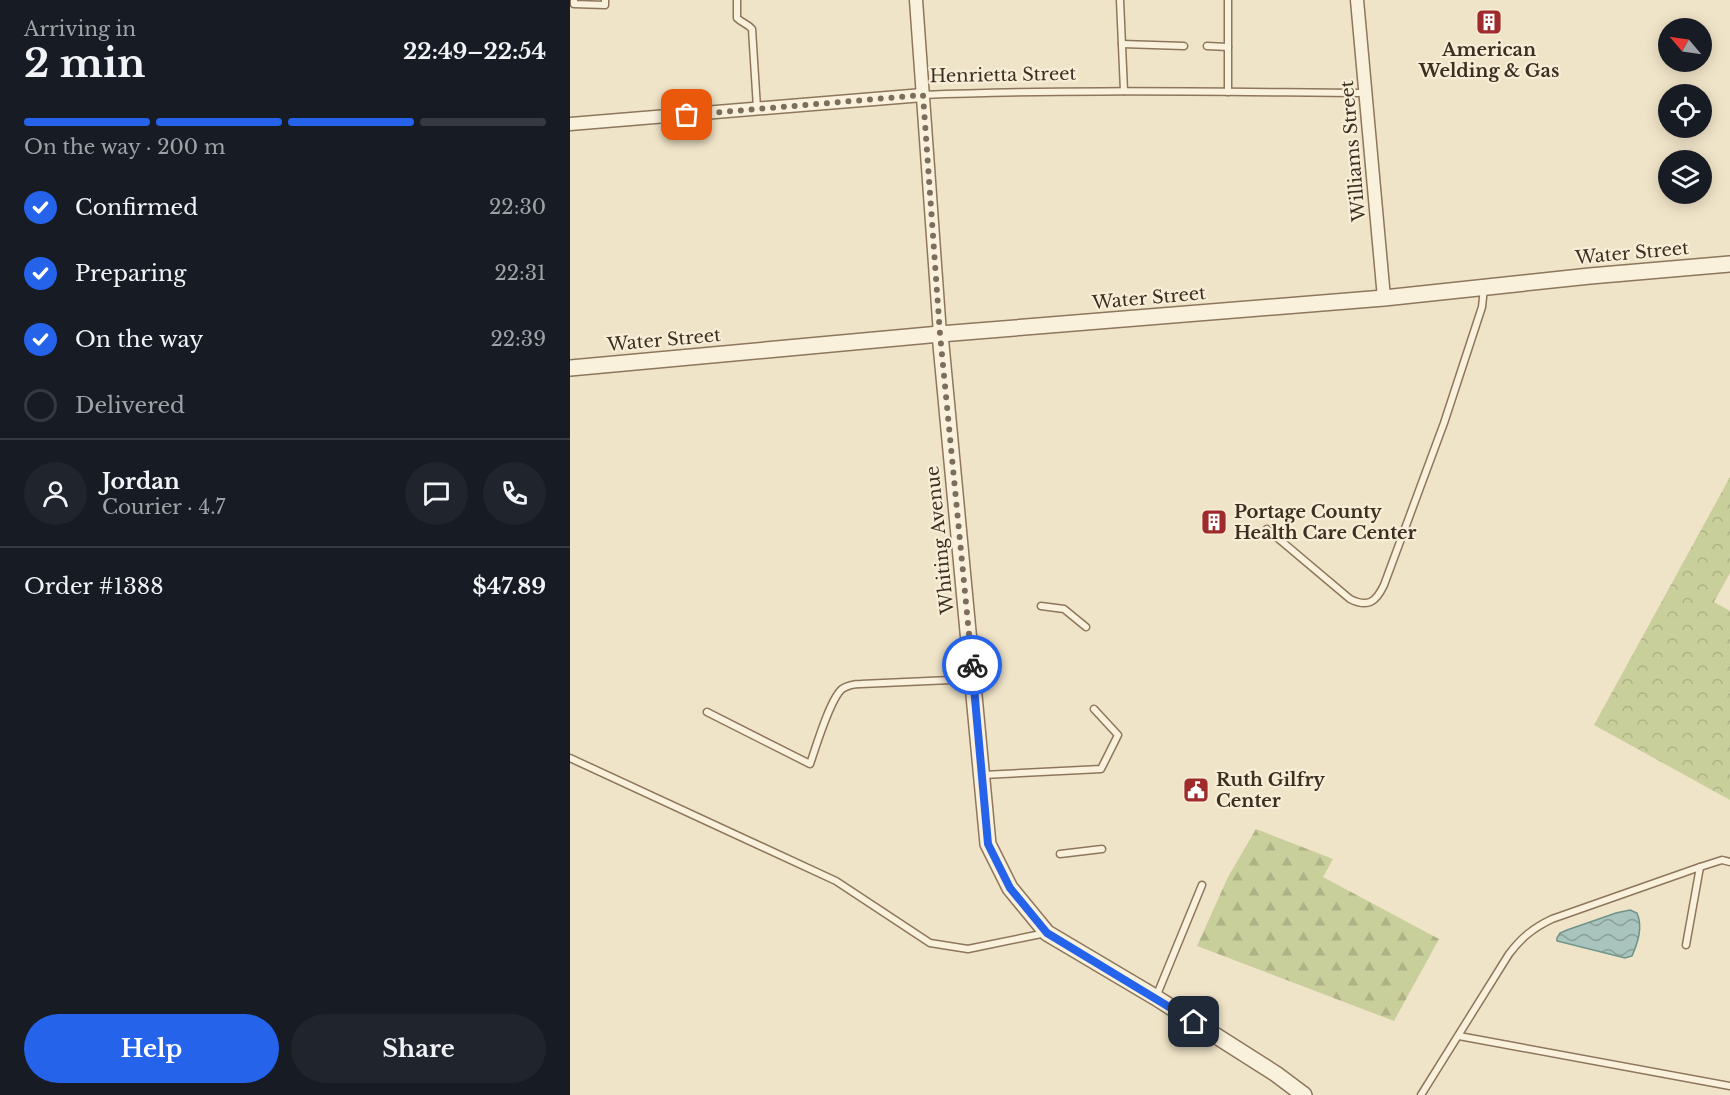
<!DOCTYPE html>
<meta charset="utf-8">
<style>
:root{--surface:#171b24;--page:#20242c;--text:#f1f3f6;--muted:#9ea1a6;--line:#363941;--accent:#2563eb}
body{margin:0;font-family:"Libre Baskerville",serif;background:var(--page);color:var(--text);height:100vh;display:flex;flex-direction:column;font-size:22px;white-space:nowrap}
*{box-sizing:border-box;margin:0}
p{font-size:20px;color:var(--muted)}
.icon{flex:none;width:33px;height:33px;fill:none;stroke:currentColor;stroke-width:2;stroke-linecap:round;stroke-linejoin:round}
.map{position:relative;flex:1;overflow:hidden}
.panel{display:flex;flex-direction:column;background:var(--surface);width:570px}
.panel>*{flex:none}
.needle{width:39px;rotate:299deg}
.buttons{position:absolute;left:1088px;top:18px;display:grid;gap:12px}
.buttons a{display:grid;place-items:center;width:54px;height:54px;border-radius:50%;background:var(--surface);box-shadow:0 3px 15px #0003;font-size:30px}
.pin{position:absolute;display:grid;place-items:center;width:51px;height:51px;color:#fff;margin:-26px;border-radius:12px;box-shadow:0 3px 9px #0006}
.courier{position:absolute;display:grid;place-items:center;width:60px;height:60px;margin:-30px;border:4px solid #2563eb;border-radius:50%;background:#fff;color:#222;box-shadow:0 2px 8px #0007}
.headline em{font-style:normal;font-weight:700}
.headline div{display:flex;flex-direction:column-reverse}
.headline{display:flex;align-items:center;justify-content:space-between;height:102px;padding:0 24px}
h1{font-size:39px;font-weight:700;line-height:45px}
.bar{display:grid;grid-template-columns:repeat(4,1fr);gap:9px 6px;align-content:center;height:72px;padding:0 24px}
.bar i{height:8px;border-radius:4px;background:var(--line)}
.bar .on{background:var(--accent)}
.bar p{grid-column:span 4}
.line{display:flex;align-items:center;gap:15px;padding:0 24px;border-top:2px solid var(--line)}
.line div{flex:1}
.round{display:grid;place-items:center;flex:none;width:63px;height:63px;border-radius:32px;background:var(--page)}
ol{padding:0 24px;list-style:none}
li{display:flex;align-items:center;gap:18px;height:66px}
li p{margin-inline-start:auto}
li .icon{padding:6px;border-radius:50%;background:var(--accent);color:#fff;stroke-width:4}
li:last-child{color:var(--muted)}
li i{width:33px;height:33px;border:3px solid var(--line);border-radius:50%}
.primary-button{display:flex;gap:12px;margin-top:auto;padding:12px 24px}
.primary-button a{flex:1;height:69px;border-radius:36px;background:var(--accent);color:#fff;font-size:24px;font-weight:700;line-height:69px;text-align:center}
.primary-button a+a{background:var(--page);color:var(--text)}
main{display:flex;flex:1;min-height:0}
.map>svg:first-child{display:block}
.forest{fill:url(#forest-firs)}
.park{fill:url(#park-crowns)}
.water{fill:url(#water-waves);stroke:#6f938a;stroke-width:1.5}
.lines{fill:none;stroke-linecap:round;stroke-linejoin:round}
.service-casing{stroke:#8d765c;stroke-width:9}
.minor-casing{stroke:#8d765c;stroke-width:15}
.tertiary-casing{stroke:#8d765c;stroke-width:18}
.service{stroke:#faf1dc;stroke-width:6}
.minor{stroke:#faf1dc;stroke-width:12}
.tertiary{stroke:#faf1dc;stroke-width:15}
.done{stroke:#7c6e5b;stroke-width:6;stroke-dasharray:0 10.8}
.route{stroke:#2563eb;stroke-width:8}
.labels{text-anchor:middle;stroke-width:4.5;stroke-linejoin:round;paint-order:stroke}
.poi-label{font-size:18px;font-weight:bold;fill:#3d2e20;stroke:#f7eed8;text-anchor:start}
.street-label{font-size:18px;fill:#3d2e20;stroke:#f7eed8}
</style>
<main>
<section class="panel">
<div class="headline"><div><h1>2 min</h1><p>Arriving in</p></div><em>22:49–22:54</em></div>
<div class="bar"><i class="on"></i><i class="on"></i><i class="on"></i><i></i><p>On the way · 200 m</p></div>
<ol>
<li><svg class="icon" aria-label="check" viewBox="0 0 24 24"><path d="M5 12l5 5 9-10"/></svg>Confirmed<p>22:30</p></li>
<li><svg class="icon" aria-label="check" viewBox="0 0 24 24"><path d="M5 12l5 5 9-10"/></svg>Preparing<p>22:31</p></li>
<li><svg class="icon" aria-label="check" viewBox="0 0 24 24"><path d="M5 12l5 5 9-10"/></svg>On the way<p>22:39</p></li>
<li><i></i>Delivered</li>
</ol>
<div class="line" style="height:108px"><a class="round"><svg class="icon" aria-label="person" viewBox="0 0 24 24"><circle cx="12" cy="8" r="4"/><path d="M4 21q1-7 8-7t8 7"/></svg></a><div><b>Jordan</b><p>Courier · 4.7</p></div><a class="round"><svg class="icon" aria-label="chat" viewBox="0 0 24 24"><path d="M4 5h16v11H9l-5 4z"/></svg></a><a class="round"><svg class="icon" aria-label="phone" viewBox="0 0 24 24"><path d="M5 4h4l2 5-3 2q2 4 5 5l2-3 5 2v4C11 20 4 13 5 4z"/></svg></a></div>
<div class="line" style="height:78px"><div>Order #1388</div><b>$47.89</b></div>
<div class="primary-button"><a>Help</a><a>Share</a></div>
</section>
<div class="map">
<svg width="1160" height="1095" viewBox="0 0 1160 1095">
<defs>
<pattern id="forest-firs" width="22" height="20" patternUnits="userSpaceOnUse" patternTransform="scale(1.5)"><rect width="22" height="20" fill="#c9cf9b"/><path d="M5 1l3.5 6h-7zM16 11l3.5 6h-7z" fill="#aeb285"/></pattern>
<pattern id="park-crowns" width="20" height="18" patternUnits="userSpaceOnUse" patternTransform="scale(1.5)"><rect width="20" height="18" fill="#c9cf9b"/><path d="M2 6a3 3 0 1 1 6 0M12 15a3 3 0 1 1 6 0" fill="none" stroke="#aeb285"/></pattern>
<pattern id="water-waves" width="16" height="10" patternUnits="userSpaceOnUse" patternTransform="scale(1.5)"><rect width="16" height="10" fill="#a9c4bc"/><path d="M0 5q4-4 8 0t8 0" fill="none" stroke="#8ba098"/></pattern>
</defs>
<rect width="100%" height="100%" fill="#f0e4c8"/>
<path class="forest" d="M 686,829 L 763,859 L 753,877 L 869,939 L 824,1021 L 627,946 L 658,877 Z"/>
<path class="park" d="M 1160,477 L 1160,573 L 1144,602 L 1160,611 L 1160,800 L 1024,725 Z"/>
<path class="water" d="M 1060,910 L 1067,913 C 1073,927 1068,942 1062,956 L 1055,958 L 987,941 L 987,938 L 990,933 L 997,930 L 1046,913 Z"/>
<g class="lines">
<defs>
<g id="service">
<path d="M 4,0 L 4,4 L 35,5 L 35,0"/>
<path d="M 167,0 L 167,18 C 172,23 178,24 182,29 L 187,108"/>
<path d="M 550,0 L 554,91"/>
<path d="M 658,0 L 658,92"/>
<path d="M 552,44 L 614,46"/>
<path d="M 637,46 L 658,47"/>
<path d="M 353,95 C 501,89 648,92 795,93"/>
<path d="M 697,529 L 780,599 C 798,608 806,602 814,585 L 874,423 L 912,307 L 914,288"/>
<path d="M 471,606 L 494,609 L 516,627"/>
<path d="M 137,712 L 240,764 C 246,747 260,699 272,689 C 278,685 284,684 291,684 L 403,679"/>
<path d="M 0,758 L 266,881 L 360,943 L 398,949 L 476,933"/>
<path d="M 413,775 L 531,769 L 548,735 L 524,709"/>
<path d="M 490,854 L 532,849"/>
<path d="M 1116,945 L 1130,867"/>
<path d="M 586,997 L 632,885"/>
<path d="M 889,1036 L 1160,1086"/>
<path d="M 851,1095 L 939,954 C 951,938 963,928 982,919 L 1130,867 L 1152,860 L 1160,862"/>
</g>
<g id="minor">
<path d="M 346,0 L 370,334"/>
<path d="M 787,0 L 814,298"/>
<path d="M 0,124 L 353,95"/>
</g>
<g id="tertiary">
<path d="M 370,334 L 418,844 L 440,888 L 477,933 L 585,997 L 706,1074 L 734,1095"/>
<path d="M 0,368 L 370,334 L 814,298 L 1020,276 L 1160,264"/>
</g>
</defs>
<use href="#service" class="service-casing"/>
<use href="#minor" class="minor-casing"/>
<use href="#tertiary" class="tertiary-casing"/>
<use href="#service" class="service"/>
<use href="#minor" class="minor"/>
<use href="#tertiary" class="tertiary"/>
</g>
<g class="lines">
<path class="done" d="M 117,115 L 353,95 L 370,334 L 402,665"/>
<path class="route" d="M 402,665 L 418,844 L 440,888 L 477,933 L 624,1022"/>
</g>
<defs>
<symbol id="building-square" viewBox="-11 -11 22 22"><rect x="-9" y="-9" width="18" height="18" rx="4" fill="#9e2a2b" stroke="#f7eed8"/><path d="M-4-6H4V6H1V3H-1V6H-4ZM-2.5-4.3h1.7v1.8h-1.7ZM.8-4.3h1.7v1.8H.8ZM-2.5-1h1.7V.8h-1.7ZM.8-1h1.7V.8H.8Z" fill="#fff"/></symbol>
<symbol id="civic-square" viewBox="-11 -11 22 22"><rect x="-9" y="-9" width="18" height="18" rx="4" fill="#9e2a2b" stroke="#f7eed8"/><path d="M-.6-6.5H3V-4.5H.6V-3L4-1V1h2V6H-6V1h2V-1L-.6-3ZM-1.2 2.5V6h2.4V2.5Z" fill="#fff"/></symbol>
</defs>
<g fill-rule="evenodd">
<use href="#building-square" x="904" y="7" width="30" height="30"/>
<use href="#building-square" x="629" y="507" width="30" height="30"/>
<use href="#civic-square" x="611" y="775" width="30" height="30"/>
</g>
<g class="labels">
<g class="poi-label">
<text x="919" y="56" text-anchor="middle">American<tspan x="919" dy="21">Welding &amp; Gas</tspan></text>
<text x="664" y="518">Portage County<tspan x="664" dy="21">Health Care Center</tspan></text>
<text x="646" y="786">Ruth Gilfry<tspan x="646" dy="21">Center</tspan></text>
</g>
<g class="street-label">
<text transform="translate(433 75) rotate(-1)" y="6">Henrietta Street</text>
<text transform="translate(783 151) rotate(-95)" y="6">Williams Street</text>
<text transform="translate(1062 253) rotate(-5)" y="6">Water Street</text>
<text transform="translate(579 298) rotate(-5)" y="6">Water Street</text>
<text transform="translate(94 340) rotate(-5)" y="6">Water Street</text>
<text transform="translate(370 540) rotate(-96)" y="6">Whiting Avenue</text>
</g>
</g>
</svg>
<div class="buttons">
<a><svg class="needle" viewBox="-14 -14 28 28"><path d="M0-13l5 13h-10z" fill="#e53935"/><path d="M0 13l5-13h-10z" fill="#9ea1a6"/></svg></a>
<a><svg class="icon" aria-label="locate" viewBox="0 0 24 24"><circle cx="12" cy="12" r="6"/><path d="M12 2v4M12 18v4M2 12h4M18 12h4"/></svg></a>
<a><svg class="icon" aria-label="layers" viewBox="0 0 24 24"><path d="M12 4l9 5-9 5-9-5zM3 14l9 5 9-5"/></svg></a>
</div>
<div class="pin" style="left:117px;top:115px;background:#ea580c"><svg class="icon" aria-label="bag" viewBox="0 0 24 24"><path d="M5 8h14l-1 12H6zM9 8a3 3 0 0 1 6 0"/></svg></div>
<div class="pin" style="left:624px;top:1022px;background:#1f2937"><svg class="icon" aria-label="home" viewBox="0 0 24 24"><path d="M3 11l9-7 9 7M6 9v11h12V9"/></svg></div>
<div class="courier" style="left:402px;top:665px"><svg class="icon" aria-label="bike" viewBox="0 0 24 24"><circle cx="6" cy="16" r="4"/><circle cx="18" cy="16" r="4"/><path d="M6 16l4-8h5l3 8M10 8l3 8H6M13 5h3"/></svg></div>
</div>
</main>
